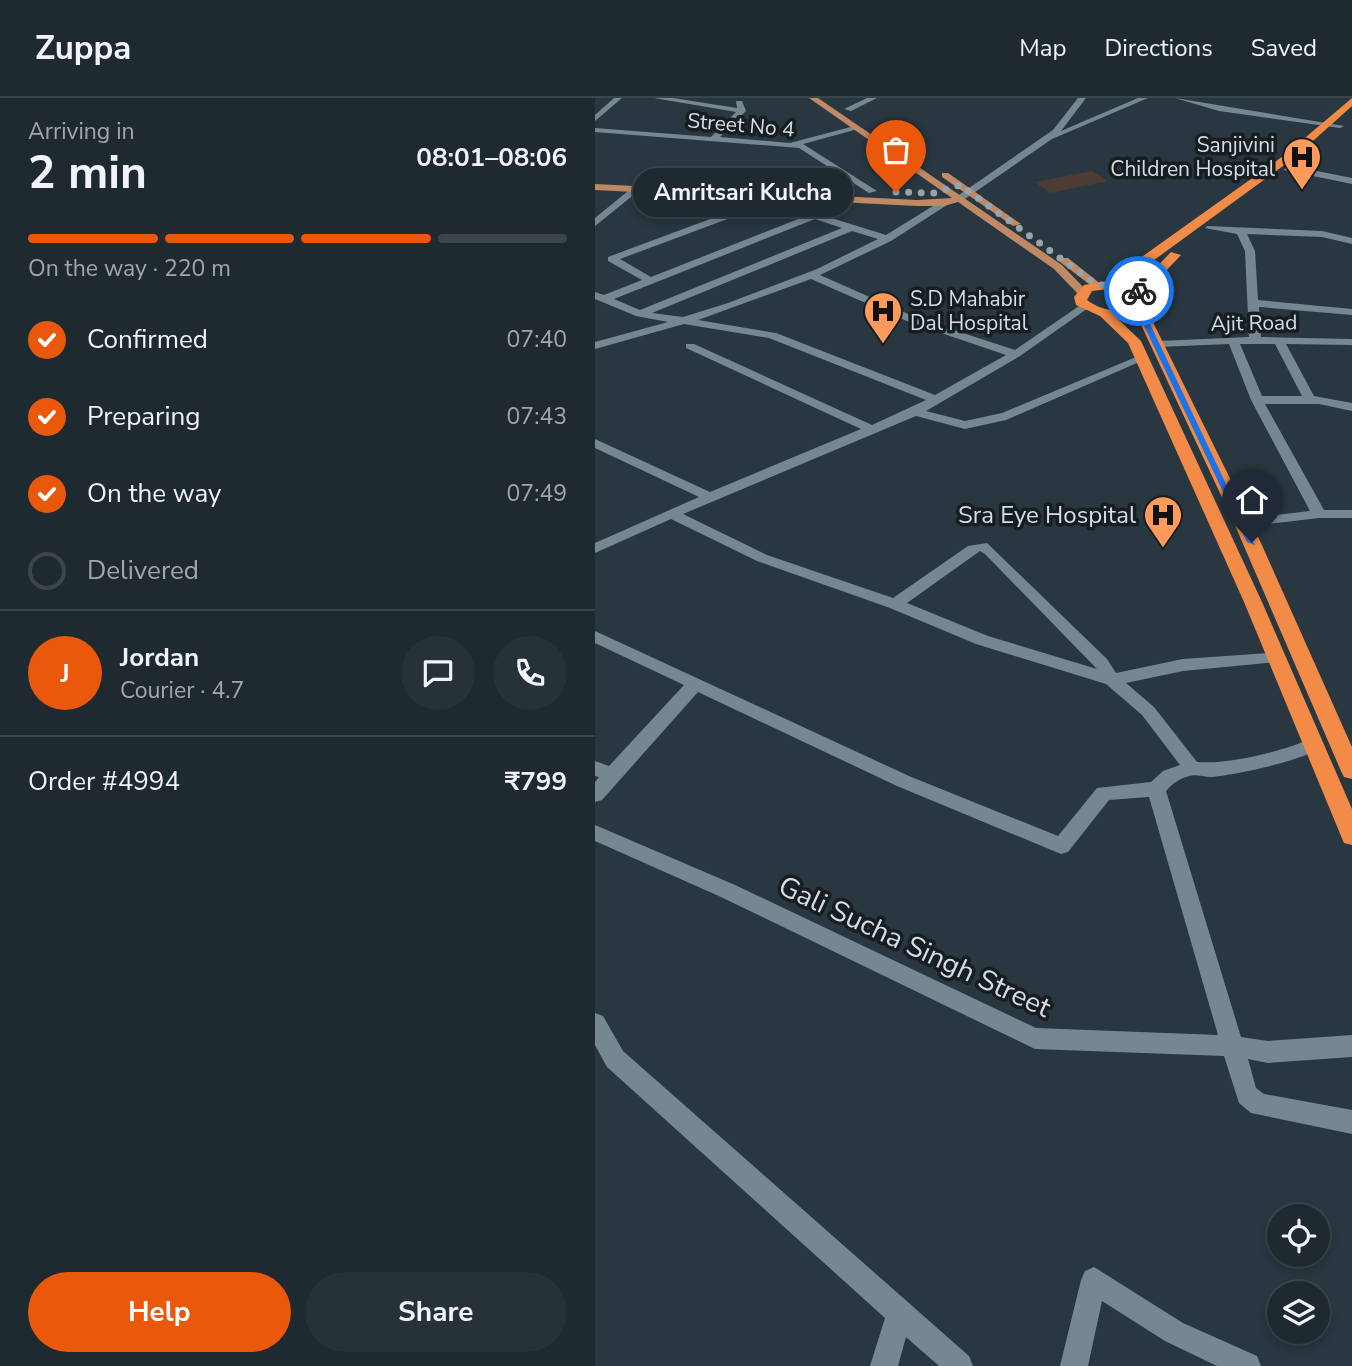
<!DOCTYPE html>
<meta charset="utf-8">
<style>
:root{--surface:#1f2930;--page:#273138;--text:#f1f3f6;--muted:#a1a6ab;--line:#3c454c;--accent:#ea580c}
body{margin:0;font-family:"Nunito Sans",sans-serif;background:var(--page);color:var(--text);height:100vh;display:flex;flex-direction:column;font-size:26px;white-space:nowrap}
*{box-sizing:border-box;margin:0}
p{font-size:23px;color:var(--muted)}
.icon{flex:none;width:38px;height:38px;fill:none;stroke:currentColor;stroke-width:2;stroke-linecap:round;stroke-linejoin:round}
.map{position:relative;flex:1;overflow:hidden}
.side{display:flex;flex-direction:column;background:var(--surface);width:595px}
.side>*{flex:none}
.fabs{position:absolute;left:672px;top:1106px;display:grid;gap:14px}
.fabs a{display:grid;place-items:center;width:63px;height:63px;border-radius:50%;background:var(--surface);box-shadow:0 4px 10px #0003,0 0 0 2px var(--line);font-size:35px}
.pin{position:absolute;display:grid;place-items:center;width:60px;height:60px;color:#fff;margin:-72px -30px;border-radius:50% 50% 50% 0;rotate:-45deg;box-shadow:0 0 7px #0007}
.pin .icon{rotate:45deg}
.courier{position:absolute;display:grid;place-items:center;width:70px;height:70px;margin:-35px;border:5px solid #1a73e8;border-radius:50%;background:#fff;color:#222;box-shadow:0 2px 9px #0007}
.bubble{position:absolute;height:49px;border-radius:24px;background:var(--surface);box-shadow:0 4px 10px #0003,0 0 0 2px var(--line);font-size:23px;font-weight:700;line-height:49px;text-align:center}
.head em{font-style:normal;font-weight:700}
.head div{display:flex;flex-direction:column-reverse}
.head{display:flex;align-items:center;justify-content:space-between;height:119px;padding:0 28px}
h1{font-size:46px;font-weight:700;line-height:52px}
.bar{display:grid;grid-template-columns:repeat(4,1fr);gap:10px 7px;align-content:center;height:84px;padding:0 28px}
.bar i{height:9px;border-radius:5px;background:var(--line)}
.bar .on{background:var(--accent)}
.bar p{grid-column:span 4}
.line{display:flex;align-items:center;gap:18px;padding:0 28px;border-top:2px solid var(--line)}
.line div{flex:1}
.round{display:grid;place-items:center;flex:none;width:74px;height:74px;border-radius:37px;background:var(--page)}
ol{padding:0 28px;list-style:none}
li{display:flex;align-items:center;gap:21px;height:77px}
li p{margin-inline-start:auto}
li .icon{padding:7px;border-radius:50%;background:var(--accent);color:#fff;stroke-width:4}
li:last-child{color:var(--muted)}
li i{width:38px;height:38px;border:4px solid var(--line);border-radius:50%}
.cta{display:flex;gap:14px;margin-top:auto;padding:14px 28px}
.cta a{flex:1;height:80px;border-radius:42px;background:var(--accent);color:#fff;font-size:28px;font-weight:700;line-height:80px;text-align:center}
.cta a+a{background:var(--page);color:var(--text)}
header{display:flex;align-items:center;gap:42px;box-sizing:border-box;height:98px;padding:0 35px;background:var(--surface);border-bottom:2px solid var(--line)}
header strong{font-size:33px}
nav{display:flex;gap:38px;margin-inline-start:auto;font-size:24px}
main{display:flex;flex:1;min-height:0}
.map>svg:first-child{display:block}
.green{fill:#4c3c33}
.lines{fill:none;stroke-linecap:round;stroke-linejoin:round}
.minor{fill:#778791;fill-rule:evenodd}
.major{fill:#c08965;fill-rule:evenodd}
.highway{fill:#f18b47;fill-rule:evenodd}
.route{fill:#1a73e8}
.done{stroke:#99a4ab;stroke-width:7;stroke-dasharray:0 12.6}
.labels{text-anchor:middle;stroke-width:7;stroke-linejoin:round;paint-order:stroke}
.far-street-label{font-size:21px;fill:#d6dee4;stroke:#171d21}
.far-poi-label{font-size:21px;fill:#d6dee4;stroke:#171d21;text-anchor:end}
.poi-label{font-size:24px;fill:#d6dee4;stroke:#171d21;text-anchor:end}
.near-street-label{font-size:28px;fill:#d6dee4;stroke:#171d21}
</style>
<header>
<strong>Zuppa</strong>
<nav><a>Map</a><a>Directions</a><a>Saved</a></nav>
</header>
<main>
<section class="side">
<div class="head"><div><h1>2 min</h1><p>Arriving in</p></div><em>08:01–08:06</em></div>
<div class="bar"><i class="on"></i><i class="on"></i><i class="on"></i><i></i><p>On the way · 220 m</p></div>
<ol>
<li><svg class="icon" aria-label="check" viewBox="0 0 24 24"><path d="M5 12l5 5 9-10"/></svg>Confirmed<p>07:40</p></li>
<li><svg class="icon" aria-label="check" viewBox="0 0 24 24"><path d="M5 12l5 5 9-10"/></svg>Preparing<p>07:43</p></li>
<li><svg class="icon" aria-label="check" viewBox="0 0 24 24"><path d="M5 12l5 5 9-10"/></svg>On the way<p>07:49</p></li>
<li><i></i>Delivered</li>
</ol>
<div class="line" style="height:126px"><b class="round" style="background:var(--accent);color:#fff">J</b><div><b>Jordan</b><p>Courier · 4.7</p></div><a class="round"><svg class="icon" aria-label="chat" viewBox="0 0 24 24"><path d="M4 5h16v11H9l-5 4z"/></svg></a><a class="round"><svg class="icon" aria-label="phone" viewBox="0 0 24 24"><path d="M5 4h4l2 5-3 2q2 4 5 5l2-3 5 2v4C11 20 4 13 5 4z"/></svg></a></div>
<div class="line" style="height:91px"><div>Order #4994</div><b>₹799</b></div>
<div class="cta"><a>Help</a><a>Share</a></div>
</section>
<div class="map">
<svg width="757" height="1268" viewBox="0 0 757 1268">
<rect width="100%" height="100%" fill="#293740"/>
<path class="green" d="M 497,73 L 513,83 L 455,95 L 440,84 Z"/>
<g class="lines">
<g class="minor">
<path d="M 19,0 L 27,0 L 0,23 L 0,17 Z"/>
<path d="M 59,0 L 78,0 L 142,10 L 141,3 L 147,3 L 151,13 L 125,39 L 195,45 L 263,27 L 263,31 L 208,46 L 282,93 L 274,95 L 204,50 L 0,34 L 0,30 L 116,39 L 141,14 Z"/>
<path d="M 272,0 L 282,0 L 256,13 L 249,11 Z"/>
<path d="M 483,0 L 491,0 L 466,33 L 543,0 L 553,0 L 457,41 L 367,103 L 361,103 L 361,99 L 458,32 Z"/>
<path d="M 580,0 L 749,28 L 745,30 L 624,13 Z"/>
<path d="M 692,67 L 757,80 L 757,86 L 689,72 Z"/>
<path d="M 38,89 L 46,91 L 0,128 L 0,120 Z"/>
<path d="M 163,93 L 168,96 L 159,107 L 201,109 L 291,137 L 346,103 L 352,103 L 352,107 L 296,143 L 225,177 L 322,220 L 420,252 L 487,206 L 496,208 L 425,258 L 331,313 L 370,323 L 407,315 L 541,259 L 551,261 L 411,322 L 370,331 L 321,318 L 88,416 L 172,457 L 298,500 L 373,448 L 392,445 L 512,561 L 521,575 L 588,561 L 687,554 L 689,558 L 687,562 L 681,564 L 588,573 L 531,585 L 559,609 L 602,664 C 632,666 669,657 697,648 C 707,645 714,639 724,642 L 727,647 C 719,661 634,678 616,679 C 608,679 601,676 594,678 C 584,681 578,685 571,693 L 646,939 L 673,943 L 757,937 L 757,959 L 673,965 L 653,961 L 661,990 L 669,996 L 757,1012 L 757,1036 L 656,1015 L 644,1005 L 629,958 L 440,951 L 126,799 L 0,743 L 0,727 L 140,787 L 441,930 L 623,937 L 554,699 L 514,702 L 473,754 L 466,756 L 302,688 L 103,594 L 7,702 L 0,704 L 0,684 L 4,679 L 0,678 L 0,663 L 14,668 L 89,587 L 0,545 L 0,533 L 314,678 L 463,738 L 502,690 L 556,684 L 568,673 L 585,667 L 547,617 L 511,586 L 381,546 L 295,510 L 162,463 L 76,421 L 0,455 L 0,445 L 104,399 L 0,350 L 0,341 L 115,394 L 266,331 L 91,250 L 91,246 L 99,246 L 277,327 L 331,302 L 174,240 L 89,226 L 0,251 L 0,244 L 73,224 L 41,218 L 0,201 L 0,194 L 9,197 L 47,182 L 13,163 L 13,159 L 150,108 ZM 154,113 L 200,115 L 211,118 L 56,179 L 25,161 ZM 220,121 L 247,130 L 45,212 L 19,201 ZM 257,133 L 283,141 L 222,171 L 133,205 L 88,219 L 57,215 ZM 216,181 L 314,224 L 411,257 L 340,297 L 181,235 L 103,222 ZM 385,453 L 390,456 L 502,571 L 393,538 L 312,505 Z"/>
<path d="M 612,128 L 727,133 L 757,140 L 757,146 L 727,139 L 652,136 L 660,153 L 663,202 L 757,211 L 757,217 L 664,209 L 666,239 L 757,241 L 757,247 L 691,246 L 719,298 L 757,305 L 757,313 L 724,306 L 670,306 L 729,412 L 757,412 L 757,420 L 724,420 L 648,429 L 641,425 L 648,421 L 715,413 L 656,302 L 634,246 L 563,249 L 557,246 L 563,243 L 654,239 L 650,153 L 642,136 L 610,130 ZM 645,246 L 680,246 L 707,298 L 667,298 Z"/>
<path d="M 0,915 L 8,918 L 28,953 L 374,1258 L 378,1268 L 344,1268 L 311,1239 L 303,1268 L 275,1268 L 290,1220 L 12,969 L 0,947 Z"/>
<path d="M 499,1169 L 588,1225 L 662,1258 L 666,1268 L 622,1268 L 570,1243 L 507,1203 L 493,1268 L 465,1268 L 486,1182 L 490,1173 Z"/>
</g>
<g class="major">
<path d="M 214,0 L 223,0 L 467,167 L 491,192 L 491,196 L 483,196 L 459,171 L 363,104 L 349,108 L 322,108 L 0,92 L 0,86 L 322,102 L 357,100 Z"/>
<path d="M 347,75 L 353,75 L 426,126 L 418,128 L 347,79 Z"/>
<path d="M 465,160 L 473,160 L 507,187 L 498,189 L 465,164 Z"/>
</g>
<path class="highway" d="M 757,0 L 757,8 L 699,60 L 529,184 L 543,188 L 576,154 L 586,157 L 551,194 L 557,203 L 551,210 L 657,425 L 757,649 L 757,681 L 749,679 L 746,673 L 639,425 L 541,216 L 522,220 L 546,243 L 667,504 L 757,711 L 757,747 L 749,745 L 746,738 L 649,504 L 533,245 L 505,218 L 481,207 L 479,199 L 489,187 L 513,183 L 691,56 ZM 523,190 L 538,195 L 544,202 C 529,217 508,214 492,202 L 497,193 Z"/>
</g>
<path class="route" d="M 542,192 L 547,192 L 555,203 L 548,211 L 660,447 L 652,444 L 541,211 L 548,203 Z"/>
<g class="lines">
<path class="done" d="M 301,94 L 340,95 L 365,87 L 502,187 L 528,187 L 544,193"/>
</g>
<defs>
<symbol id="hospital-pin" viewBox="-11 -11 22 30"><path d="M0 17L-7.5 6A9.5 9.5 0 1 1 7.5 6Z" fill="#ff9b5a" stroke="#171d21"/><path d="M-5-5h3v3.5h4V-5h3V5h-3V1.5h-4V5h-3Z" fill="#111"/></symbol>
</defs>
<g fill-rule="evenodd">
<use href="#hospital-pin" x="685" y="37" width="44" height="60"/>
<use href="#hospital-pin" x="266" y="191" width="44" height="60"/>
<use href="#hospital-pin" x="546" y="395" width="44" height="60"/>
</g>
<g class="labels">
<g class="far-street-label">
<text transform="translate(146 27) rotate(5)" y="7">Street No 4</text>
<text transform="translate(659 225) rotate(-1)" y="7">Ajit Road</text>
</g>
<g class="far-poi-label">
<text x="680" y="54">Sanjivini<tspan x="680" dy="24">Children Hospital</tspan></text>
<text x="315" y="208" text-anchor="start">S.D Mahabir<tspan x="315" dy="24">Dal Hospital</tspan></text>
</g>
<g class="poi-label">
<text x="541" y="425">Sra Eye Hospital</text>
</g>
<g class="near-street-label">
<text transform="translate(320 848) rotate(25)" y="10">Gali Sucha Singh Street</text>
</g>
</g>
</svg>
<div class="fabs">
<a><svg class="icon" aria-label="locate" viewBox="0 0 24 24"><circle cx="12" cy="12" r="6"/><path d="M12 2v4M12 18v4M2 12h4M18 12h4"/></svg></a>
<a><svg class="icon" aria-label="layers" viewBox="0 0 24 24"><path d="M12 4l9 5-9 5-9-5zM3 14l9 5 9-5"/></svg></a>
</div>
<div class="pin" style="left:301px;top:94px;background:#ea580c"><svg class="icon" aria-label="bag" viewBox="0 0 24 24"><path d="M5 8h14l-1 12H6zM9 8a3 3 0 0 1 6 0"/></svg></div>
<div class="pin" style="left:657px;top:444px;background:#1f2937"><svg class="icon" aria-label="home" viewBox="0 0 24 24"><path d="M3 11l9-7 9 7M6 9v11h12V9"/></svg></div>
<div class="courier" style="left:544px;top:193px"><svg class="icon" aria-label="bike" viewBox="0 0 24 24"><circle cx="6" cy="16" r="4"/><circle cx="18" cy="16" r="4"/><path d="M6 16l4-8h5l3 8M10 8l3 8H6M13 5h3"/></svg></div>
<div class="bubble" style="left:38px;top:70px;width:220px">Amritsari Kulcha</div>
</div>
</main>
